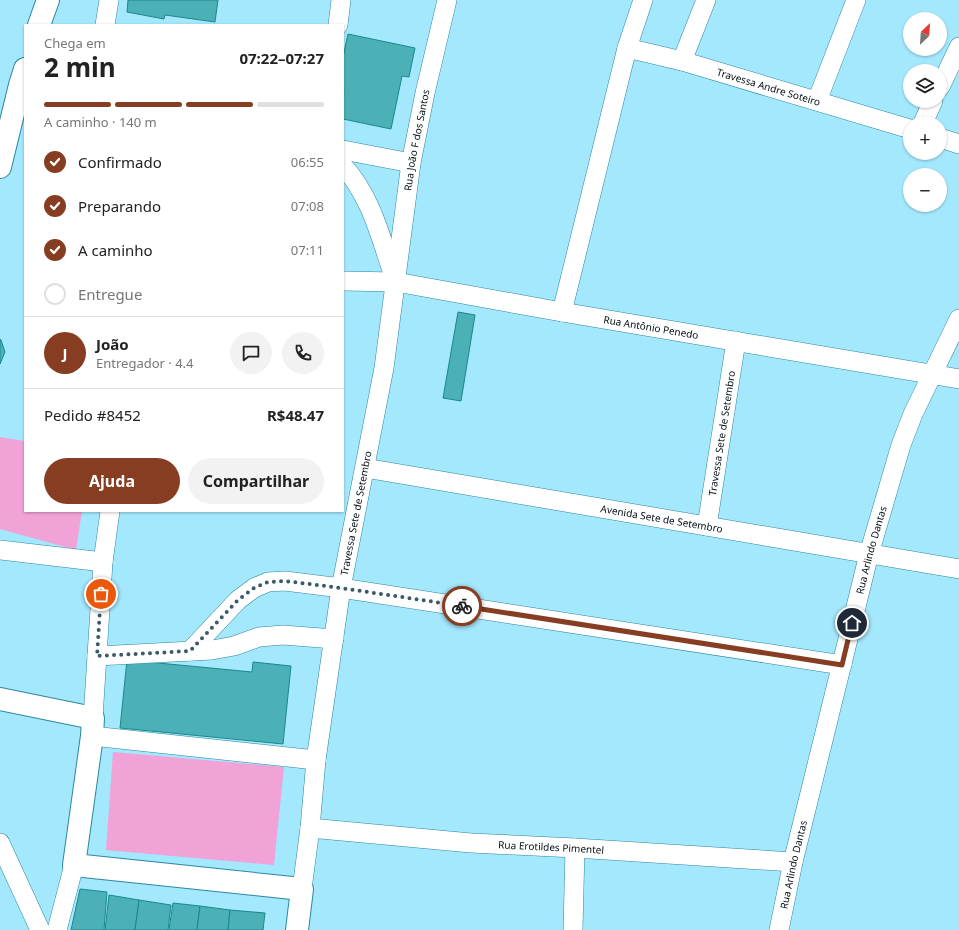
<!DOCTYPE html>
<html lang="pt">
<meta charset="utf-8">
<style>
:root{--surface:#fff;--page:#f2f2f2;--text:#222;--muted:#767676;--line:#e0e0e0;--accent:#863d22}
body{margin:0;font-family:"Noto Sans",sans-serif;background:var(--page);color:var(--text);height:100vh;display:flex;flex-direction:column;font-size:15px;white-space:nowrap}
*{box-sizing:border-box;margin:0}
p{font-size:13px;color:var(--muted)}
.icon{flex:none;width:22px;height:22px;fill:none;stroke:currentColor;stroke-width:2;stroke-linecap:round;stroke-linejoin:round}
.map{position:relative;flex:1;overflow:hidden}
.details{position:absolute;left:24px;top:24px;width:320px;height:488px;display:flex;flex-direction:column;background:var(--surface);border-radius:0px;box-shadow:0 1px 3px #0004}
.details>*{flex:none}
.needle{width:26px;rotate:25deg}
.fabs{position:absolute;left:903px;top:12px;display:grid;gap:8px}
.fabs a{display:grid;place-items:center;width:44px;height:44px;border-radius:50%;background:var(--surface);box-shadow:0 1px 3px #0004;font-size:20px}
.pin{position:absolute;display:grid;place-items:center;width:34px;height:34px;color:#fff;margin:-17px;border:2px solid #fff;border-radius:50%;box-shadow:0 1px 4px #0007}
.courier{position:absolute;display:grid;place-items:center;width:40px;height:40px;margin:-20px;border:3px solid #863d22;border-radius:50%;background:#fff;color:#222;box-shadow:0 1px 5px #0007}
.summary em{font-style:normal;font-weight:700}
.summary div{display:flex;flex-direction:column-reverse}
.summary{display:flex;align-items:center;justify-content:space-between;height:68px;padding:0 20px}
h1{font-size:26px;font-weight:700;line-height:30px}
.bar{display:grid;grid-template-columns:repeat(4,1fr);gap:6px 4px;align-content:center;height:48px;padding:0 20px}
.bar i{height:5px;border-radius:3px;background:var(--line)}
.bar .on{background:var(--accent)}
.bar p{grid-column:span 4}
.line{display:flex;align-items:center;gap:10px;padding:0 20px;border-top:1px solid var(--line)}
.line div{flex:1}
.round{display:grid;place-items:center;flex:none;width:42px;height:42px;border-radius:21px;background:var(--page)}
ol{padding:0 20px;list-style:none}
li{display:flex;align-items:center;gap:12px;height:44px}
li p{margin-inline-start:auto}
li .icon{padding:4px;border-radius:50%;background:var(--accent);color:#fff;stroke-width:4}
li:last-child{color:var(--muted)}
li i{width:22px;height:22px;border:2px solid var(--line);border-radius:50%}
.action{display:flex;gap:8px;margin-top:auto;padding:8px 20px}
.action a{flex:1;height:46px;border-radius:24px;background:var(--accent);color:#fff;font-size:16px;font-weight:700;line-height:46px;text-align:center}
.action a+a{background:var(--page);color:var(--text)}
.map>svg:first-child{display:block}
.green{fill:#f1a2d7}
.building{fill:#4bb1b7;stroke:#18888d}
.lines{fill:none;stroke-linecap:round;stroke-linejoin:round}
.minor-casing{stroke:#2b87a0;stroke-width:20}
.tertiary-casing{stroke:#2b87a0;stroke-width:24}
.primary-casing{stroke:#2b87a0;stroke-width:24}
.minor{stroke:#fff;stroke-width:19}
.tertiary{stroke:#fff;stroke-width:22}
.primary{stroke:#fff;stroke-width:22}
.done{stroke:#395a66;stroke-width:4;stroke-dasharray:0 7.2}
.route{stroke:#863d22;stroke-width:5}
.labels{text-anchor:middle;stroke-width:3;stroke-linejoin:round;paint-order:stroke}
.street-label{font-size:10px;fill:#000e14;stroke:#cfeffa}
</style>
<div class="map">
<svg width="959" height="930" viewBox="0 0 959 930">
<rect width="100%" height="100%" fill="#a4e8fe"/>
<g class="green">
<path d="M 0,437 L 25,441 L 25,511 L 82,511 L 76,550 L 0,529 Z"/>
<path d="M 113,752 L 284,767 L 274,865 L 106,850 Z"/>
</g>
<g class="building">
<path d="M 128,0 L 218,0 L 215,22 L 165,15 L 164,19 L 127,12 Z"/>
<path d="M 348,34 L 415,48 L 409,77 L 402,76 L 391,129 L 343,119 L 343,95 L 344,90 L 343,90 L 343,57 Z"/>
<path d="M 458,312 L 475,315 L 461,401 L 443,398 Z"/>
<path d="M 0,339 L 1,340 L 5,352 L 0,364 Z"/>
<path d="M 127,660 L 252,672 L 253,662 L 291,666 L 283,744 L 120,728 Z"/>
<path d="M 80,889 L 107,892 L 104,930 L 71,930 Z"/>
<path d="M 109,895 L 139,900 L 135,930 L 105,930 Z"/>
<path d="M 139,900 L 171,905 L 168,930 L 135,930 Z"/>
<path d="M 173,903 L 200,906 L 197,930 L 169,930 Z"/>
<path d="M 200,906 L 230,910 L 228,930 L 197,930 Z"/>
<path d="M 230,910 L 265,913 L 263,930 L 228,930 Z"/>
</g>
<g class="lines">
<defs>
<g id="minor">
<path d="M 105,25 L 109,0"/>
<path d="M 338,25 L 341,0"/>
<path id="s1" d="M 627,48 L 682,61 L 910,129"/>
<path d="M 682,61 L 706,0"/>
<path d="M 940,87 L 959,47"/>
<path d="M 817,101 L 856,0"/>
<path d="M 923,123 L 933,101"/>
<path d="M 940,138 L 959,144"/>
<path d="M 343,150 L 411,163"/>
<path d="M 343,166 C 372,197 381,240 395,279"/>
<path id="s2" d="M 343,281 L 396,282 L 562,312 L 959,379"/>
<path d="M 562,312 L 627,48 L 643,0"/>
<path id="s3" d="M 365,468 L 959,569"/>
<path id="s4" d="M 707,526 L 736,341"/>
<path d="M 0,550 L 103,562"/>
<path d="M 190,651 L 238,600 L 254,588 L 268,582 L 285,581 L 341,588 L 842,665"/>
<path d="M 97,656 L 212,650 L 234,646 L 259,637 L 283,635 L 334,639"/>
<path d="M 93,718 L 103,562 L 110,511"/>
<path d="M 92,736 L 316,760"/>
<path id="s5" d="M 310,828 L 471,843 L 575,848 L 793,862"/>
<path d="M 0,843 L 40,930"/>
<path id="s6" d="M 302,889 L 310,828 L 316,760 L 341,588 L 384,368 L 411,163 L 425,93 L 447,0"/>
<path d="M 57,930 L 74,865"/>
<path d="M 573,930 L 575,848"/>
<path id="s7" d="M 779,930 L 793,862 L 869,554 L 901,445 L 913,414 L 959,319"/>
</g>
<g id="tertiary">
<path d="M 39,25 L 48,0"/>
<path d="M 0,167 L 20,85 L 25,69"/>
</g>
<path id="primary" d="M 0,699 L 93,718 L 92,736 L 74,865 L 302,889 L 297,930"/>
</defs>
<use href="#minor" class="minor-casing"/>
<use href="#tertiary" class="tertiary-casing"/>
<use href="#primary" class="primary-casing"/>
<use href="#minor" class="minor"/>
<use href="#tertiary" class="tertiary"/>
<use href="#primary" class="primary"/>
</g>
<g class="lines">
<path class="done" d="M 101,594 L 97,656 L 190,651 L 238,600 L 254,588 L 268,582 L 285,581 L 341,588 L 462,606"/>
<path class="route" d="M 462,606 L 842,665 L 852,623"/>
</g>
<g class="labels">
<g class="street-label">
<text dy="4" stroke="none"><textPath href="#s1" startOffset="147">Travessa Andre Soteiro</textPath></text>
<text dy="4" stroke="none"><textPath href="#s6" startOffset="758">Rua João F dos Santos</textPath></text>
<text dy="4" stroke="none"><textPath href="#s2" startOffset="312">Rua Antônio Penedo</textPath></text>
<text dy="4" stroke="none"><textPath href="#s4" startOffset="94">Travessa Sete de Setembro</textPath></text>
<text dy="4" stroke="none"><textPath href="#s6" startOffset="380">Travessa Sete de Setembro</textPath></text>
<text dy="4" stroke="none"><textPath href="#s3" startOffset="301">Avenida Sete de Setembro</textPath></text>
<text dy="4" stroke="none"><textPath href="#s7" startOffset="391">Rua Arlindo Dantas</textPath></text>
<text dy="4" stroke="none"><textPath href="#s5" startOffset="242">Rua Erotildes Pimentel</textPath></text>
<text dy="4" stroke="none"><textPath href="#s7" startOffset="67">Rua Arlindo Dantas</textPath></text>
</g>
</g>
</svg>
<div class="fabs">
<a><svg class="needle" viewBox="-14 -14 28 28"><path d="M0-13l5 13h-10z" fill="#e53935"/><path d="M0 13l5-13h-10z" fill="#767676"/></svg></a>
<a><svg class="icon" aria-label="layers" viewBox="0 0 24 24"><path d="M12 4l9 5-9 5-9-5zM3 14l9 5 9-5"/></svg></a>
<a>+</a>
<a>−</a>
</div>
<div class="pin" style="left:101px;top:594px;background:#ea580c"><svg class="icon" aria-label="bag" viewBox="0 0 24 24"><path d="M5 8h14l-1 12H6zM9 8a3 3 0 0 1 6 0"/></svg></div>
<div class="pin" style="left:852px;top:623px;background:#1f2937"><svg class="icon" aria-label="home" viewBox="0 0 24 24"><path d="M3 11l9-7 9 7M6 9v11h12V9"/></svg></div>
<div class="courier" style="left:462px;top:606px"><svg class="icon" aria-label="bike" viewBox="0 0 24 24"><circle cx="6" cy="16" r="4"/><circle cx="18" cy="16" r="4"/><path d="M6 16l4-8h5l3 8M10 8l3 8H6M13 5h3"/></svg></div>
<section class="details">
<div class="summary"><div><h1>2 min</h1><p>Chega em</p></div><em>07:22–07:27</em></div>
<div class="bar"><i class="on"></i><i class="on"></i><i class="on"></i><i></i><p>A caminho · 140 m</p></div>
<ol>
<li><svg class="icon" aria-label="check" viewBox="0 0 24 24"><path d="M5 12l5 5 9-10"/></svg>Confirmado<p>06:55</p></li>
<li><svg class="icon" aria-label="check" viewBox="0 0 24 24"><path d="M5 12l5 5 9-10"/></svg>Preparando<p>07:08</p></li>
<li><svg class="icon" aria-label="check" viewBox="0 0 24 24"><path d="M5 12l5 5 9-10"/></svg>A caminho<p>07:11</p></li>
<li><i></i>Entregue</li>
</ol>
<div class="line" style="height:72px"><b class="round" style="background:var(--accent);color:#fff">J</b><div><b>João</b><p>Entregador · 4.4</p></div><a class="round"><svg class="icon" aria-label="chat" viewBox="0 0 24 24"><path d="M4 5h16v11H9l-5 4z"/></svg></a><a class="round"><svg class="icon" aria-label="phone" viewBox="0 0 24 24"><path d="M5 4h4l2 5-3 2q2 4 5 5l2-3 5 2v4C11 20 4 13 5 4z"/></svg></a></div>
<div class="line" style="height:52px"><div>Pedido #8452</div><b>R$48.47</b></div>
<div class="action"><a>Ajuda</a><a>Compartilhar</a></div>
</section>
</div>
